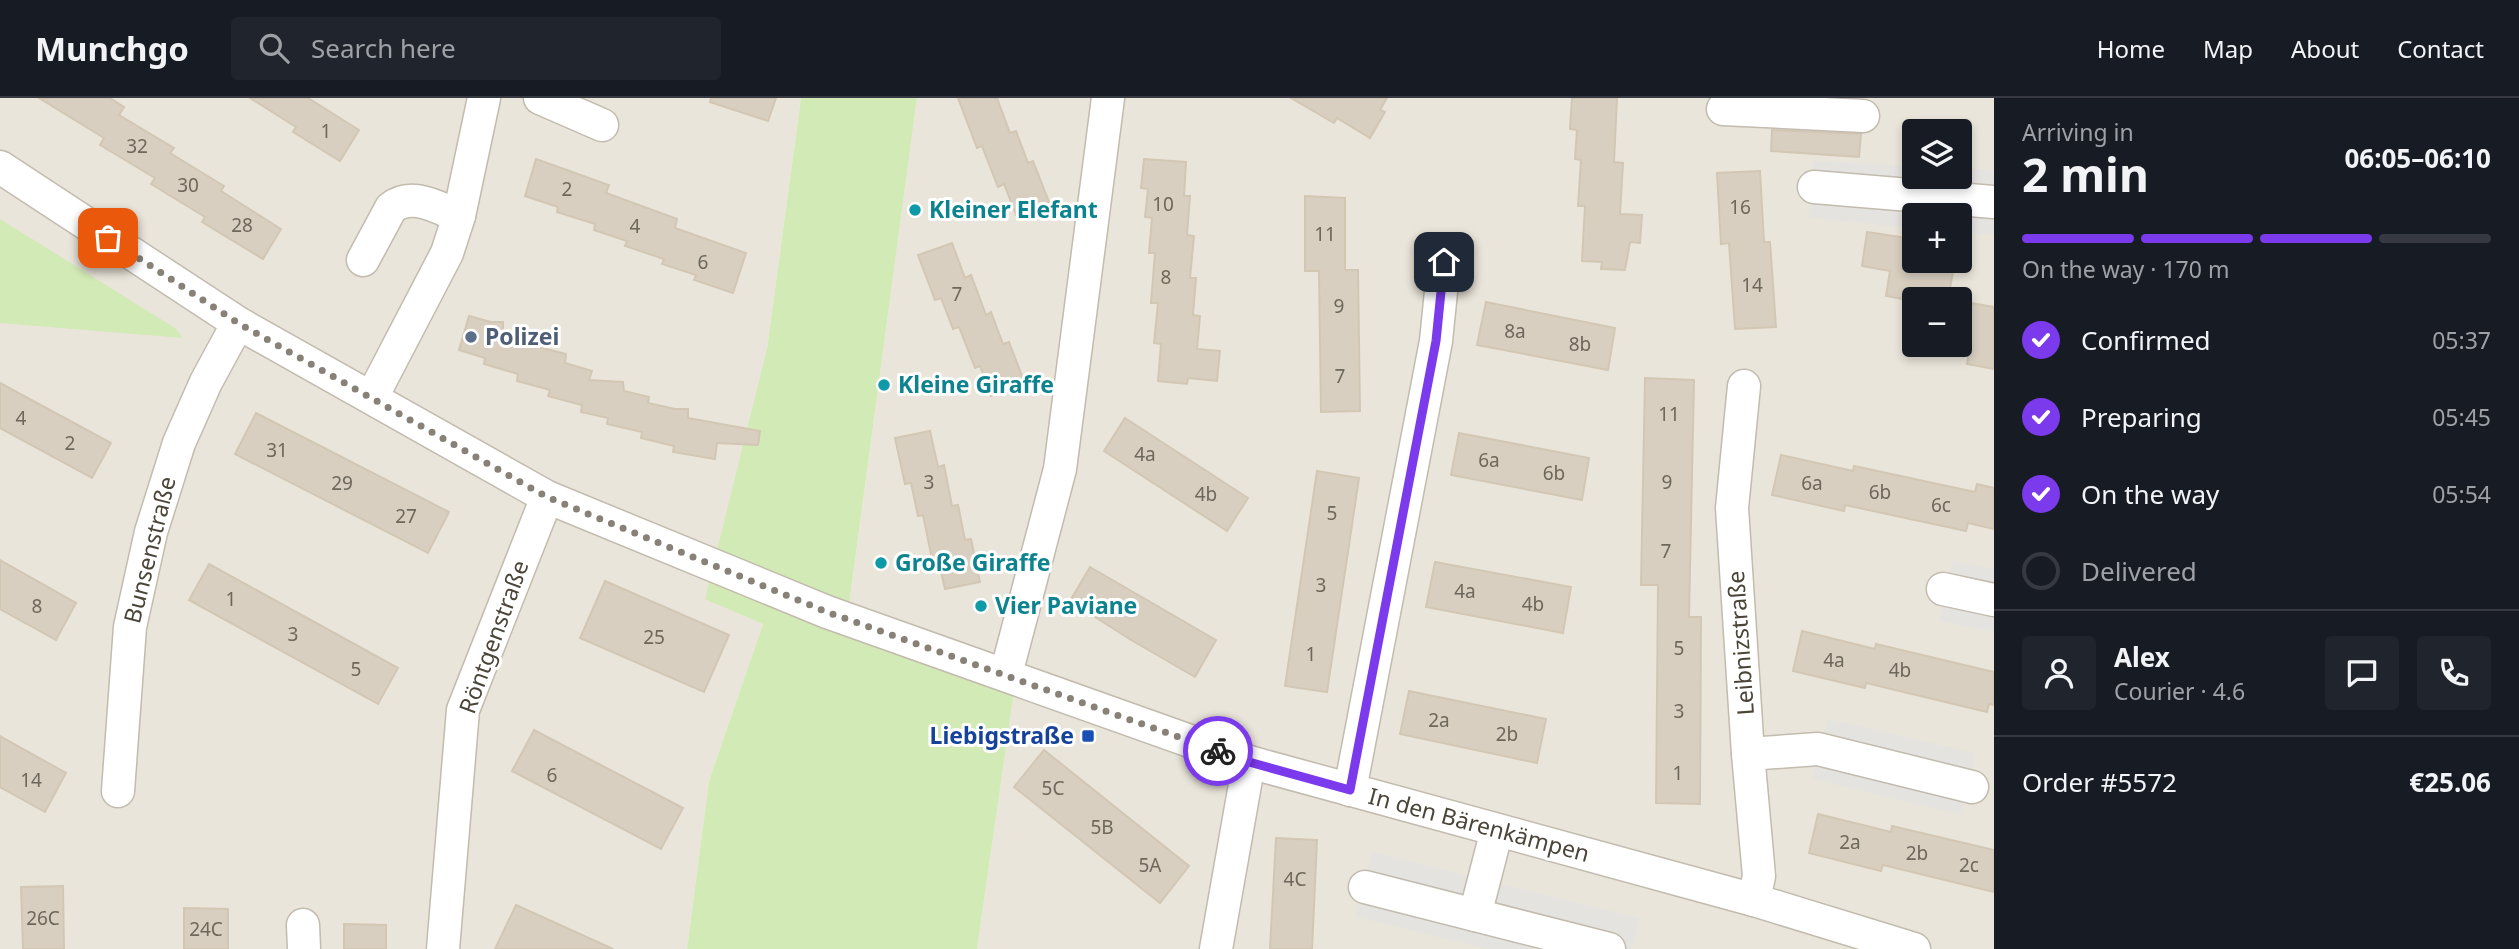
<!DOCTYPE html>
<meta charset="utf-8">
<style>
:root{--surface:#171b24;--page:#20242c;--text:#f1f3f6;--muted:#9ea1a6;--line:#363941;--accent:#7c3aed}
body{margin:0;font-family:"Noto Sans",sans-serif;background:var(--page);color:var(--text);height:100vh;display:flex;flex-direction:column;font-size:26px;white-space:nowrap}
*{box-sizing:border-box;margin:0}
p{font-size:23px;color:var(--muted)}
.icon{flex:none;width:38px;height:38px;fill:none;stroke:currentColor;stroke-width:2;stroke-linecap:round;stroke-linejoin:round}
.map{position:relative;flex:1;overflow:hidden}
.drawer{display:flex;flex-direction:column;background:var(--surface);width:525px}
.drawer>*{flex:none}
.tools{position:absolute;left:1902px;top:21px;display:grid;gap:14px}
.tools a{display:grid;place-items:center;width:70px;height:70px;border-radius:7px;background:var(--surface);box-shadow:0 4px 10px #0003;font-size:35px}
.pin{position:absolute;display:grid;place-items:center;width:60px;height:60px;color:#fff;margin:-30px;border-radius:14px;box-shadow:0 4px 10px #0006}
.courier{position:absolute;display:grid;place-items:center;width:70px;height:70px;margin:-35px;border:5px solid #7c3aed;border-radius:50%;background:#fff;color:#222;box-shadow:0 2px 9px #0007}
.headline em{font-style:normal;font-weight:700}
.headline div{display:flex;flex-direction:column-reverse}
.headline{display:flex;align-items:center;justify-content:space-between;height:119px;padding:0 28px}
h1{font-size:46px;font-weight:700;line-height:52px}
.bar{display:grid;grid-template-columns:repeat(4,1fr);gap:10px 7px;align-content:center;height:84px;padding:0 28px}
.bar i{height:9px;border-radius:5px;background:var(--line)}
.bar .current{background:var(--accent)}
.bar p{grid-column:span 4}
.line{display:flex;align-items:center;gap:18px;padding:0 28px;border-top:2px solid var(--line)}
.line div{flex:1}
.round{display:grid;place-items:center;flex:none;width:74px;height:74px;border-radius:7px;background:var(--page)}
ol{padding:0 28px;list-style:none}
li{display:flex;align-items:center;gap:21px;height:77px}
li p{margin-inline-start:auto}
li .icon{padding:7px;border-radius:50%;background:var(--accent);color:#fff;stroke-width:4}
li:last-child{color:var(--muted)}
li i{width:38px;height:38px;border:4px solid var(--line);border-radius:50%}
header{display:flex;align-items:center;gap:42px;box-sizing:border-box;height:98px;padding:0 35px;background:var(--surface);border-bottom:2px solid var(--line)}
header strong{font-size:33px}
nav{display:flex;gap:38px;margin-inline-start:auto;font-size:24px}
.search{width:490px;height:63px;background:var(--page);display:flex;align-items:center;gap:18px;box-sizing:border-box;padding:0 24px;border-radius:7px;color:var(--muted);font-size:26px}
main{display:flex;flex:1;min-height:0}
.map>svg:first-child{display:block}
.residential{fill:#eae5da;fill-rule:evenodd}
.green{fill:#d2eab5}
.parking{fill:#e5e3e0}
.building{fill:#d8cfc1;stroke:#d3c7b4;stroke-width:2}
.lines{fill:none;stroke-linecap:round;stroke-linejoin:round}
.minor-casing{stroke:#c2bbae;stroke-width:35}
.minor{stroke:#fff;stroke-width:32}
.done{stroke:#878178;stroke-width:7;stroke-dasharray:0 12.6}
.route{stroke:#7c3aed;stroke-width:9}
.culture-dot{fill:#0f9aa8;stroke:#fff;stroke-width:2.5}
.service-dot{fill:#5c6f8a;stroke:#fff;stroke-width:2.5}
.transit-dot{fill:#1a4fb4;stroke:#fff;stroke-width:2.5}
.labels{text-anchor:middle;stroke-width:6;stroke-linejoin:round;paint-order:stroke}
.number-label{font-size:19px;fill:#6e675b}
.culture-label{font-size:23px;font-weight:bold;fill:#0d838f;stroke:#fff;text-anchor:start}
.service-label{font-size:23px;font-weight:bold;fill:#4e5e75;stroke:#fff;text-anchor:start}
.street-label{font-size:23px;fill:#4b4439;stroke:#fff}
.transit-label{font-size:23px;font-weight:bold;fill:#164399;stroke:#fff;text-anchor:end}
</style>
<header>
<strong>Munchgo</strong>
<div class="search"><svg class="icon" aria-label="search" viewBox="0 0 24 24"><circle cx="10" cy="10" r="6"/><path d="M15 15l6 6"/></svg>Search here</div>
<nav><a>Home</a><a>Map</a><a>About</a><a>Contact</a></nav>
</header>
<main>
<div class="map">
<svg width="1994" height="851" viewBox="0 0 1994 851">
<rect width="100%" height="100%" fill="#f6f3ec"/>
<g class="residential">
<path d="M 0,0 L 801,0 L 767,251 L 763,526 L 709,683 L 687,851 L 0,851 Z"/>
<path d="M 917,0 L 1994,0 L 1994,851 L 977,851 L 1014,594 L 845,538 ZM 1914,33 L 1960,33 L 1960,79 L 1914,79 ZM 1914,117 L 1960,117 L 1960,163 L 1914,163 ZM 1914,201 L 1960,201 L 1960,247 L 1914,247 Z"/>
</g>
<g class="green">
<path d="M 801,0 L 917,0 L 845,537 L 1014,594 L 977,851 L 687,851 L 709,683 L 763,526 L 705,501 L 767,251 Z"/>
<path d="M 0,121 L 175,230 L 183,240 L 0,225 Z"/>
</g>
<g class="parking">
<path d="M 1813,63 L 1914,68 L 1914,79 L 1960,79 L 1960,71 L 1994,72 L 1994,137 L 1960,134 L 1960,117 L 1914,117 L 1914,130 L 1809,120 Z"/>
<path d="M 1953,462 L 1994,471 L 1994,534 L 1940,523 Z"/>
<path d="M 1828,621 L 1975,655 L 1961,717 L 1812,681 Z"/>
<path d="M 1372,754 L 1639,820 L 1632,851 L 1487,851 L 1356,819 Z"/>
</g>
<g class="building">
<path d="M 39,0 L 110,0 L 124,9 L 119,17 L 174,50 L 170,55 L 224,88 L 221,93 L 281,131 L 263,161 L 202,124 L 205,119 L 151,86 L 155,80 L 100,47 L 104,40 Z"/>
<path d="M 250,0 L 308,0 L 359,32 L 340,63 L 293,34 L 296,29 Z"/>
<path d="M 711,0 L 776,0 L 768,23 L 710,4 Z"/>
<path d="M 958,0 L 997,0 L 1010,35 L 1016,33 L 1028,65 L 1033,63 L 1049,104 L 1016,117 L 1004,86 L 998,89 L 982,48 L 977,50 Z"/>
<path d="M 1291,0 L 1387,0 L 1380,12 L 1385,14 L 1370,40 L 1337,20 L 1334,25 Z"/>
<path d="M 1572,0 L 1617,0 L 1614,64 L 1623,65 L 1620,116 L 1642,117 L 1640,145 L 1630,144 L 1625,172 L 1601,171 L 1602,164 L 1582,163 L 1585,108 L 1578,108 L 1581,62 L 1575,61 L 1577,32 L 1570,31 Z"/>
<path d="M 1772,32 L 1861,36 L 1859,59 L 1771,53 Z"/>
<path d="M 536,61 L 609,87 L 606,95 L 677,121 L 675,130 L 746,155 L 733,195 L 694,182 L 696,177 L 662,166 L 664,161 L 625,148 L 627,143 L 594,132 L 595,126 L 557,114 L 558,109 L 525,98 Z"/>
<path d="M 1144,61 L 1186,64 L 1184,98 L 1190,98 L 1187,137 L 1194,138 L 1190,180 L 1196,180 L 1193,217 L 1200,218 L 1197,251 L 1220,253 L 1217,283 L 1188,280 L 1187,286 L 1158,283 L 1161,246 L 1154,245 L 1158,205 L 1151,205 L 1155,155 L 1149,155 L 1152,120 L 1145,119 L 1148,91 L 1141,90 Z"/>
<path d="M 1760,73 L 1764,144 L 1770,144 L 1776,229 L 1735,231 L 1729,145 L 1721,146 L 1717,75 Z"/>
<path d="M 1305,98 L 1345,100 L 1345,172 L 1358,172 L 1360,313 L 1321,314 L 1319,173 L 1305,173 Z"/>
<path d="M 1867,134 L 1914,141 L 1914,163 L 1955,163 L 1948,201 L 1914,201 L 1914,203 L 1886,198 L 1890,173 L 1862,168 Z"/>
<path d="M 952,145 L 965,180 L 971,177 L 986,217 L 991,214 L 1003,246 L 1009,244 L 1025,286 L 991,298 L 980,268 L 975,270 L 959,229 L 953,231 L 941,200 L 935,202 L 918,157 Z"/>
<path d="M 1960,203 L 1994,209 L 1994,271 L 1967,266 L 1971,242 L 1960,240 Z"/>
<path d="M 1486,204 L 1615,230 L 1608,272 L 1477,247 Z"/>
<path d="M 469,218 L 491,224 L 503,224 L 503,235 L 528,242 L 527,246 L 566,256 L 565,265 L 592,273 L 589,282 L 623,284 L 624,293 L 649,299 L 648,305 L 675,311 L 688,311 L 688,320 L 760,333 L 758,347 L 717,345 L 715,361 L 673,354 L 674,348 L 641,340 L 642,334 L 607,326 L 608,320 L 581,314 L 582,307 L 548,298 L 550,292 L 517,283 L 518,276 L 484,266 L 485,260 L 459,252 Z"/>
<path d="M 1645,280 L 1694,282 L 1689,519 L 1701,519 L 1700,706 L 1656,705 L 1658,487 L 1641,487 Z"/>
<path d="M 0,285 L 111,345 L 92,380 L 0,330 Z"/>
<path d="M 256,315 L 449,414 L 428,455 L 235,356 Z"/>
<path d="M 1125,320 L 1248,400 L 1227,433 L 1104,353 Z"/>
<path d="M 930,333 L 938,369 L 944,367 L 952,408 L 958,407 L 965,442 L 971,441 L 980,484 L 945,491 L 938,460 L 932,461 L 923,417 L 918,418 L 911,385 L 905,386 L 895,340 Z"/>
<path d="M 1459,335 L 1589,360 L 1582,402 L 1451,377 Z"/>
<path d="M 1781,357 L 1853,373 L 1854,368 L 1975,394 L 1977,386 L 1994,390 L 1994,431 L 1968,425 L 1966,433 L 1845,407 L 1844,413 L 1772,397 Z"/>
<path d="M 1317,373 L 1359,380 L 1327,594 L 1285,588 Z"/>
<path d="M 0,462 L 76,505 L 56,542 L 0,511 Z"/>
<path d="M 1435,464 L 1571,489 L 1563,535 L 1426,509 Z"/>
<path d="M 209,466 L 398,570 L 378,606 L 189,502 Z"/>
<path d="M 1090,469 L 1216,542 L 1195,579 L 1131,542 L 1070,503 Z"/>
<path d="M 605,483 L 729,537 L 704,594 L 580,540 Z"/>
<path d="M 1802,533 L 1875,551 L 1876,546 L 1994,574 L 1994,607 L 1989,606 L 1987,614 L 1866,585 L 1865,590 L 1793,573 Z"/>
<path d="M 1409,593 L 1546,621 L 1537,665 L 1400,636 Z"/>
<path d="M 534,632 L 683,710 L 661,751 L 512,673 Z"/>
<path d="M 0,638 L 66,675 L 45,714 L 0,689 Z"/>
<path d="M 1044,652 L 1189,768 L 1160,805 L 1014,689 Z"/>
<path d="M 1818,716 L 1891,734 L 1892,728 L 1994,752 L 1994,794 L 1883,767 L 1881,773 L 1809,755 Z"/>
<path d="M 1276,740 L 1317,742 L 1312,851 L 1270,851 Z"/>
<path d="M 63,788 L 64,851 L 23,851 L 21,789 Z"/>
<path d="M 516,807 L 613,851 L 495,851 Z"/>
<path d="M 184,810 L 228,811 L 228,851 L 184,851 Z"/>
<path d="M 344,826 L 386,827 L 386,851 L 344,851 Z"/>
</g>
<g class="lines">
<defs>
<g id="minor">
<path d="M 540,0 L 602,27"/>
<path d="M 1723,11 L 1863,18"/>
<path d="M 0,69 L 238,225 L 547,399 L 827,514 L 1249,664 L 1754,802 L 1914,851"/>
<path d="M 1814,89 L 1994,104"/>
<path d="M 363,162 L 391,110 C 412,93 438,110 459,118"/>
<path d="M 1744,288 L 1732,410 L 1748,656 L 1759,778 L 1754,802"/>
<path d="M 372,299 L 447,155 L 459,118 L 484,0"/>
<path d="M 1943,491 L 1994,502"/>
<path d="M 1006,576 L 1060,371 L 1108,0"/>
<path d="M 1748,656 L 1818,651 L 1972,689"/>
<path d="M 1350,692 L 1436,243 L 1444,164"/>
<path d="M 118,693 L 130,529 L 151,434 L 179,345 L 206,284 L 238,225"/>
<path d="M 1365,789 L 1609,851"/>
<path d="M 1475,817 L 1497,732"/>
<path d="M 303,827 L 304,851"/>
<path d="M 443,851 L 463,612 L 547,399"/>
<path d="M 1216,851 L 1249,664"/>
</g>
</defs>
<use href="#minor" class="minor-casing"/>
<use href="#minor" class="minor"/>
</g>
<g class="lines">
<path class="done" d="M 108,140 L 238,225 L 547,399 L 827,514 L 1218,653"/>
<path class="route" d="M 1218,653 L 1249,664 L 1350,692 L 1436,243 L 1444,164"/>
</g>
<g class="culture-dot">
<circle cx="915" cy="112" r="7"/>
<circle cx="884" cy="287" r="7"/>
<circle cx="881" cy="465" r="7"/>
<circle cx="981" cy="508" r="7"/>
</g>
<circle class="service-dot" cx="471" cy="239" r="7"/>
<rect class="transit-dot" x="1081" y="631" width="14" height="14" rx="3.5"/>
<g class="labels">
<g class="number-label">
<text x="326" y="40">1</text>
<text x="137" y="55">32</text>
<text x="188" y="94">30</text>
<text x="567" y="98">2</text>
<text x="1163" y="113">10</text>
<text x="1740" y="116">16</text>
<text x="242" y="134">28</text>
<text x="635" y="135">4</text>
<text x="1325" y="143">11</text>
<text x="703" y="171">6</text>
<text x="1166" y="186">8</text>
<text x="1752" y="194">14</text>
<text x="957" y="203">7</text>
<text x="1339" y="215">9</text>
<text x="1515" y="240">8a</text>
<text x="1580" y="253">8b</text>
<text x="1340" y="285">7</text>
<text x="1669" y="323">11</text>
<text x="21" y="327">4</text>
<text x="70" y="352">2</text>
<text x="277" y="359">31</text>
<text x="1145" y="363">4a</text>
<text x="1489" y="369">6a</text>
<text x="1554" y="382">6b</text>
<text x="929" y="391">3</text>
<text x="1667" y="391">9</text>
<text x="342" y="392">29</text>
<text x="1812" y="392">6a</text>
<text x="1880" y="401">6b</text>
<text x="1206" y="403">4b</text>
<text x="1941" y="414">6c</text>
<text x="1332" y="422">5</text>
<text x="406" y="425">27</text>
<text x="1666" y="460">7</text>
<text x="1321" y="494">3</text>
<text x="1465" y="500">4a</text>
<text x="231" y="508">1</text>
<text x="1533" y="513">4b</text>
<text x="37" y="515">8</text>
<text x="293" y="543">3</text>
<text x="654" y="546">25</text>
<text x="1679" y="557">5</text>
<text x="1311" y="563">1</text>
<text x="1834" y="569">4a</text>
<text x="356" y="578">5</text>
<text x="1900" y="579">4b</text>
<text x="1679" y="620">3</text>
<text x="1439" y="629">2a</text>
<text x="1507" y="643">2b</text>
<text x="1678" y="682">1</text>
<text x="552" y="684">6</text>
<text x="31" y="689">14</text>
<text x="1053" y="697">5C</text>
<text x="1102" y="736">5B</text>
<text x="1850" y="751">2a</text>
<text x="1917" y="762">2b</text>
<text x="1150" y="774">5A</text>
<text x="1969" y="774">2c</text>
<text x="1295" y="788">4C</text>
<text x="43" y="827">26C</text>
<text x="206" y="838">24C</text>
</g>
<g class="culture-label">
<text x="929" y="120">Kleiner Elefant</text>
<text x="898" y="295">Kleine Giraffe</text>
<text x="895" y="473">Große Giraffe</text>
<text x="995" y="516">Vier Paviane</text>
</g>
<g class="service-label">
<text x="485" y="247">Polizei</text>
</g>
<g class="street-label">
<text transform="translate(150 452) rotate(-76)" y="8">Bunsenstraße</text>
<text transform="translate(494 539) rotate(-70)" y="8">Röntgenstraße</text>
<text transform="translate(1741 545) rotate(-94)" y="8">Leibnizstraße</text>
<text transform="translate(1479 727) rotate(15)" y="8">In den Bärenkämpen</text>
</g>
<g class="transit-label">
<text x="1074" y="646">Liebigstraße</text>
</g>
</g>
</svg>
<div class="tools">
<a><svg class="icon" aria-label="layers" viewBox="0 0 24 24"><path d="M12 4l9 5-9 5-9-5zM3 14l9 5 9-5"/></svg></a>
<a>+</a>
<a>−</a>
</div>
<div class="pin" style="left:108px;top:140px;background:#ea580c"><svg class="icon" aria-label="bag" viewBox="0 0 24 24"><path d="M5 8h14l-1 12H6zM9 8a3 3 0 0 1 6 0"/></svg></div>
<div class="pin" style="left:1444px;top:164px;background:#1f2937"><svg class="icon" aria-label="home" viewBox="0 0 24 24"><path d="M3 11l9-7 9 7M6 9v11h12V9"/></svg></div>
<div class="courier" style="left:1218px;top:653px"><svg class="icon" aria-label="bike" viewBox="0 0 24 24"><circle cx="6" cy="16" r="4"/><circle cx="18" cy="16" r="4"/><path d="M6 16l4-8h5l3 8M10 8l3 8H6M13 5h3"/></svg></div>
</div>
<section class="drawer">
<div class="headline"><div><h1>2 min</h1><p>Arriving in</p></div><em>06:05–06:10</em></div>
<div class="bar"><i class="current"></i><i class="current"></i><i class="current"></i><i></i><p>On the way · 170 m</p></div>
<ol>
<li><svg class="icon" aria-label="check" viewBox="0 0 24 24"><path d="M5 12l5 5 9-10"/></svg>Confirmed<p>05:37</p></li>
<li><svg class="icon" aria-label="check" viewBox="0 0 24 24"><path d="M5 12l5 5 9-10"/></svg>Preparing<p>05:45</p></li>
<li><svg class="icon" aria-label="check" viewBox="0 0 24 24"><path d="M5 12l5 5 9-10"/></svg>On the way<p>05:54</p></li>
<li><i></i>Delivered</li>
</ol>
<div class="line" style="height:126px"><a class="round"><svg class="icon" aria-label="person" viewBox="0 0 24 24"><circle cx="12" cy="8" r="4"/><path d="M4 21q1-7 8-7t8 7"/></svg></a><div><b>Alex</b><p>Courier · 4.6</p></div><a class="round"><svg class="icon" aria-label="chat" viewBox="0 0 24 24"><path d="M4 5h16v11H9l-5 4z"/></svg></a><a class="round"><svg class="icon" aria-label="phone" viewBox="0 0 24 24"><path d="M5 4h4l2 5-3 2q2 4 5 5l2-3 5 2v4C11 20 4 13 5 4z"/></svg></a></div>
<div class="line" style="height:91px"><div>Order #5572</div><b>€25.06</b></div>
</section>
</main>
